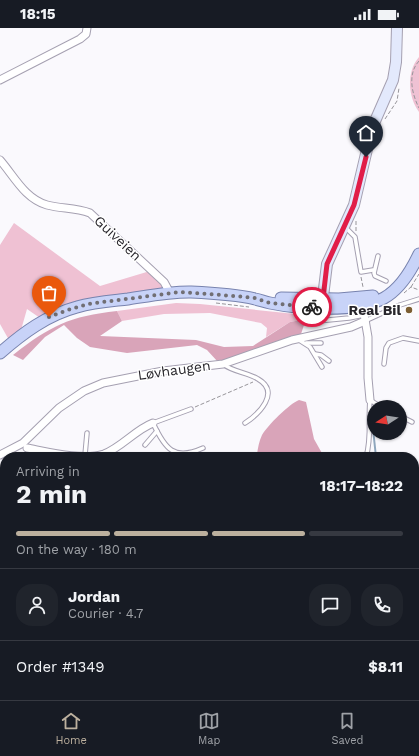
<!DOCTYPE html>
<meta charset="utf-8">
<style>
:root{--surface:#171b24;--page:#20242c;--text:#f1f3f6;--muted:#9ea1a6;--line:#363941;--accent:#bcb09e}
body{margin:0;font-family:"Work Sans",sans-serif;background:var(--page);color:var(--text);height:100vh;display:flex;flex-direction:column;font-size:15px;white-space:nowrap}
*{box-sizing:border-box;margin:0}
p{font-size:13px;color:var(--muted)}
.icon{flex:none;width:22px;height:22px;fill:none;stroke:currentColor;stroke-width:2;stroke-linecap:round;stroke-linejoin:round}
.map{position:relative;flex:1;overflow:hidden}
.details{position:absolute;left:0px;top:424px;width:419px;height:248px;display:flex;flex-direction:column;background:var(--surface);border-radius:16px 16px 0 0;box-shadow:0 1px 3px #0004}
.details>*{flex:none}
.needle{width:26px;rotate:258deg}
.fabs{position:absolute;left:367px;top:372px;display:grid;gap:8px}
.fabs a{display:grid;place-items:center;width:40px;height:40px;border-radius:50%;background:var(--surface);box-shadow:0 1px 3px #0004;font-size:20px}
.pin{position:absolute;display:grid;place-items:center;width:34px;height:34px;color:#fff;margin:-41px -17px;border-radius:50% 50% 50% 0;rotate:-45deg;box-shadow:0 0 4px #0007}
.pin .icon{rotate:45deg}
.courier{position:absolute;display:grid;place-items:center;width:40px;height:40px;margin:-20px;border:3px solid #e11d48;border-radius:50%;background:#fff;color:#222;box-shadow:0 1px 5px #0007}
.overview em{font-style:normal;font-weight:700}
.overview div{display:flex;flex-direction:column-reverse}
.overview{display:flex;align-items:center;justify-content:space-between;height:68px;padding:0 16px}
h1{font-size:26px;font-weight:700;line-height:30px}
.bar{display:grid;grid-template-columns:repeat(4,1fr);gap:6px 4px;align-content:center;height:48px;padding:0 16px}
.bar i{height:5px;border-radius:3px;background:var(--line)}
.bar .current{background:var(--accent)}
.bar p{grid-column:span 4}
.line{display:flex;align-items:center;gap:10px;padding:0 16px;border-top:1px solid var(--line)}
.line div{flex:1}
.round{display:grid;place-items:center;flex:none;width:42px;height:42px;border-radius:16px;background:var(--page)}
.status{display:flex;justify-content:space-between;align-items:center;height:28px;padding:0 20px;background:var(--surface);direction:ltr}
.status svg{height:11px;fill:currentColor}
.tabs{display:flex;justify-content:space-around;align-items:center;height:56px;border-top:1px solid var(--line);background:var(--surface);font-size:11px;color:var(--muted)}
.tabs a{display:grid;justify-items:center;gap:2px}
.tabs .current{color:var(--accent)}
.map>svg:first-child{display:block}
.green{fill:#efc1d3}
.forest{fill:#d9a4b9}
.water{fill:#bcdefc;stroke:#8fa6bd}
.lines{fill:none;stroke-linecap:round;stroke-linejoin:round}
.stream{stroke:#8fa6bd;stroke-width:2}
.lane-casing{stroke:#a5a0b1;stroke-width:5.5}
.street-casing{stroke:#a5a0b1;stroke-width:9}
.secondary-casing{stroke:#a5a0b1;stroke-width:12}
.primary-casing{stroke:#7883ae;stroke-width:13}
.path{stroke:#97959a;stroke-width:1;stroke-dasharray:4 2;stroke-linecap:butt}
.lane{stroke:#fff;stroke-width:3.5}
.street{stroke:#fff;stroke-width:7}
.secondary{stroke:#e3e9fc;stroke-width:10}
.primary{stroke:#c8d3f8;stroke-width:11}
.done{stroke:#716f74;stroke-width:4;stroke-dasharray:0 7.2}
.route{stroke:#e11d48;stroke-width:5}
.poi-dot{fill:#7c5e32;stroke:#fff;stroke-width:1.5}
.labels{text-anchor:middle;stroke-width:3;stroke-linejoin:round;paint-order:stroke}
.street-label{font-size:14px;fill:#27252b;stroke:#fff}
.poi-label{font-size:14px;font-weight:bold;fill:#27252b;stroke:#fff;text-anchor:end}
</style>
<div class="status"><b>18:15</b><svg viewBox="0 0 49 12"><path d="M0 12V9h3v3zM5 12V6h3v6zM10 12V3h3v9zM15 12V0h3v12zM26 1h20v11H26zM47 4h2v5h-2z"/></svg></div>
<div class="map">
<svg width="419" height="672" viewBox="0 0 419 672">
<rect width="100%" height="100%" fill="#faf9fd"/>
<g class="green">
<path d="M 419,29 L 419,84 C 408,69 406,44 419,29 Z"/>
<path d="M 14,195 L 100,258 L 150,243 L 166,261 L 40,290 L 27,281 L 21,302 L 9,312 L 0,296 L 0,217 Z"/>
<path d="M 176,275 L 200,276 L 305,287 L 306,291 L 290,294 L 266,309 L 267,300 L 261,295 L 210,285 L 164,286 L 122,293 L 117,283 Z"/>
<path d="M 419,451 L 419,491 L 414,491 L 414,455 Z"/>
</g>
<g class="forest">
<path d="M 117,283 L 122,293 L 100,308 L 196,312 L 224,319 L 253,318 L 290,294 L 306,291 L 300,309 L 218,334 L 207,322 L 197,317 L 127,325 L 90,319 L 77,310 L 64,297 L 45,309 L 23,332 L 13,327 C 50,298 70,288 117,283 Z"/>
<path d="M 299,372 L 306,374 L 314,411 L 323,427 L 321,429 L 250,429 L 257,426 C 258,420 259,413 262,407 C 268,397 289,376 299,372 Z"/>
<path d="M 0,492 L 5,492 L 5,593 L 0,594 Z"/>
</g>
<path class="water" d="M 414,491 L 419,491 L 419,672 L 0,672 L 0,594 L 5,593 L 5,667 L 414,667 Z"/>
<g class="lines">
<path class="stream" d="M 371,382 L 376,429"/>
<defs>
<g id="lane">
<path d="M 345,199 L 355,209 L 361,244 L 373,242"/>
<path d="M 378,228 L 374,245 L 375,248 L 386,253"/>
<path d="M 318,293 L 349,290 L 364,287"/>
<path d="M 365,293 L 400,277 L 419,271"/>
<path d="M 299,312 L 310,319 L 322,339"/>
<path d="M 306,315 L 321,315"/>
<path d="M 315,326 L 321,327 L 329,333"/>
<path d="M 223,336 C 233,344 247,344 258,351 C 281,364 259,386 245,395"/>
<path d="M 384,336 L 386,320 L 389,315 L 403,310 L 419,313"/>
<path d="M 191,381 L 153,395 C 165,421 174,433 203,420"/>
<path d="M 400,388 L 412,394"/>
<path d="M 145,417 L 157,403"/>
<path d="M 85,427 L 87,405"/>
<path d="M 366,429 C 372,410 368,391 370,372 L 381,379"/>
</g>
<g id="street">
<path d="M 0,52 L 80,11 L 86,6 L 87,0"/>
<path d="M 0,132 C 14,148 25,171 47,177 C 62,181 75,179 90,185 L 164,254 L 170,265"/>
<path d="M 362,274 L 368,309 L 368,350 L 370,372"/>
<path d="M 27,420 C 48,424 83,433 104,426 C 122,419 135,402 153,395"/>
<path d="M 0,427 L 23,415 L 59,380 L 84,363 L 103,355 L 163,343 L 223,336 L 292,312 L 351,299 L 365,293"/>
</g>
<path id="secondary" d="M 322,277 L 327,236 L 354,177 L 372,100 L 393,52 L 396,34 L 397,0"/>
<g id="primary">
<path d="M 281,270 L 339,271 L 373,268"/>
<path d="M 0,325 C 23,305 47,287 77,279 C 94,274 111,273 128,271 C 148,268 168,264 189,264 C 210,265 234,266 255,271 C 260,272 265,274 270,275 C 299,281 357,285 384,270 C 400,261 411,243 419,226"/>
</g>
</defs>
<use href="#lane" class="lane-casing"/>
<use href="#street" class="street-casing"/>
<use href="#secondary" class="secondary-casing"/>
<use href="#primary" class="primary-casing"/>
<g class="path">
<path d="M 419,33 C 407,46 412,66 419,80"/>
<path d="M 385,91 L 397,73 L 399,60"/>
<path d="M 356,203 L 356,192"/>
<path d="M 361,249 L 363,259"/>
<path d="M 411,259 L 419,246"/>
<path d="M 404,265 L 411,259 L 419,262"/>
<path d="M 216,275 L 249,279"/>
<path d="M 195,379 L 253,354"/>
</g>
<use href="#lane" class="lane"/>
<use href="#street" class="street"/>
<use href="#secondary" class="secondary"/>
<use href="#primary" class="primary"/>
</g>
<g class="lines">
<path class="done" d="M 49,289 L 68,282 L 88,276 L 180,264 L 234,268 L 255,270 L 270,275 L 312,279"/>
<path class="route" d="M 312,279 L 322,279 L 327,236 L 354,177 L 366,129"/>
</g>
<circle class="poi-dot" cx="409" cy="282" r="4"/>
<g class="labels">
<g class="street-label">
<text transform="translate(118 210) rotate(43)" y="5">Guiveien</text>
<text transform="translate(174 342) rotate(-8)" y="5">Løvhaugen</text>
</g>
<g class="poi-label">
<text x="401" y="287">Real Bil</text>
</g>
</g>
</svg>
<div class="fabs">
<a><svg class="needle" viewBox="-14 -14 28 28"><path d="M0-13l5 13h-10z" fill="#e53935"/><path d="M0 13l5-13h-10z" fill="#9ea1a6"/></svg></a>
</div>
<div class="pin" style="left:49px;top:289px;background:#ea580c"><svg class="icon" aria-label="bag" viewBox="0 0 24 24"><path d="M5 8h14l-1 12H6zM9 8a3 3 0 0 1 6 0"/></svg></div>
<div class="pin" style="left:366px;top:129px;background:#1f2937"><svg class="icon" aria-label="home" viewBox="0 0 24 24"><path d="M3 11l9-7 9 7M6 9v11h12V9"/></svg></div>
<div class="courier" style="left:312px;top:279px"><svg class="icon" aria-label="bike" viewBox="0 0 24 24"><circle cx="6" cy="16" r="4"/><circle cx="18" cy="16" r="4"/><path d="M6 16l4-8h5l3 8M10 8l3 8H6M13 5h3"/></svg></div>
<section class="details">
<div class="overview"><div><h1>2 min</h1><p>Arriving in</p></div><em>18:17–18:22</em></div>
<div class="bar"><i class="current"></i><i class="current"></i><i class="current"></i><i></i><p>On the way · 180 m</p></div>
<div class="line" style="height:72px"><a class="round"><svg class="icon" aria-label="person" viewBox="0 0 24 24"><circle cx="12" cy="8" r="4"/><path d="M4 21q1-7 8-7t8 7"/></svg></a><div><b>Jordan</b><p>Courier · 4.7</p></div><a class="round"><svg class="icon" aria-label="chat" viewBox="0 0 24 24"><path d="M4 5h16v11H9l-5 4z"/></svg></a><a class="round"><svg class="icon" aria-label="phone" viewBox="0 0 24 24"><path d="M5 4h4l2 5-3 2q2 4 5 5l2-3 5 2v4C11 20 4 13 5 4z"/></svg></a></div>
<div class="line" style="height:52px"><div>Order #1349</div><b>$8.11</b></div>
</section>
</div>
<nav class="tabs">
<a class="current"><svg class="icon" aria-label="home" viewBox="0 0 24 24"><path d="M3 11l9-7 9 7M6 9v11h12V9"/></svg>Home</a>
<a><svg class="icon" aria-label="map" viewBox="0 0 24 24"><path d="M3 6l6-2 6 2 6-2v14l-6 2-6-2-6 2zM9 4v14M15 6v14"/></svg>Map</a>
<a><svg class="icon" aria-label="saved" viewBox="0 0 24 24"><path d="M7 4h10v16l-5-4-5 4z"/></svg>Saved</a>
</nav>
